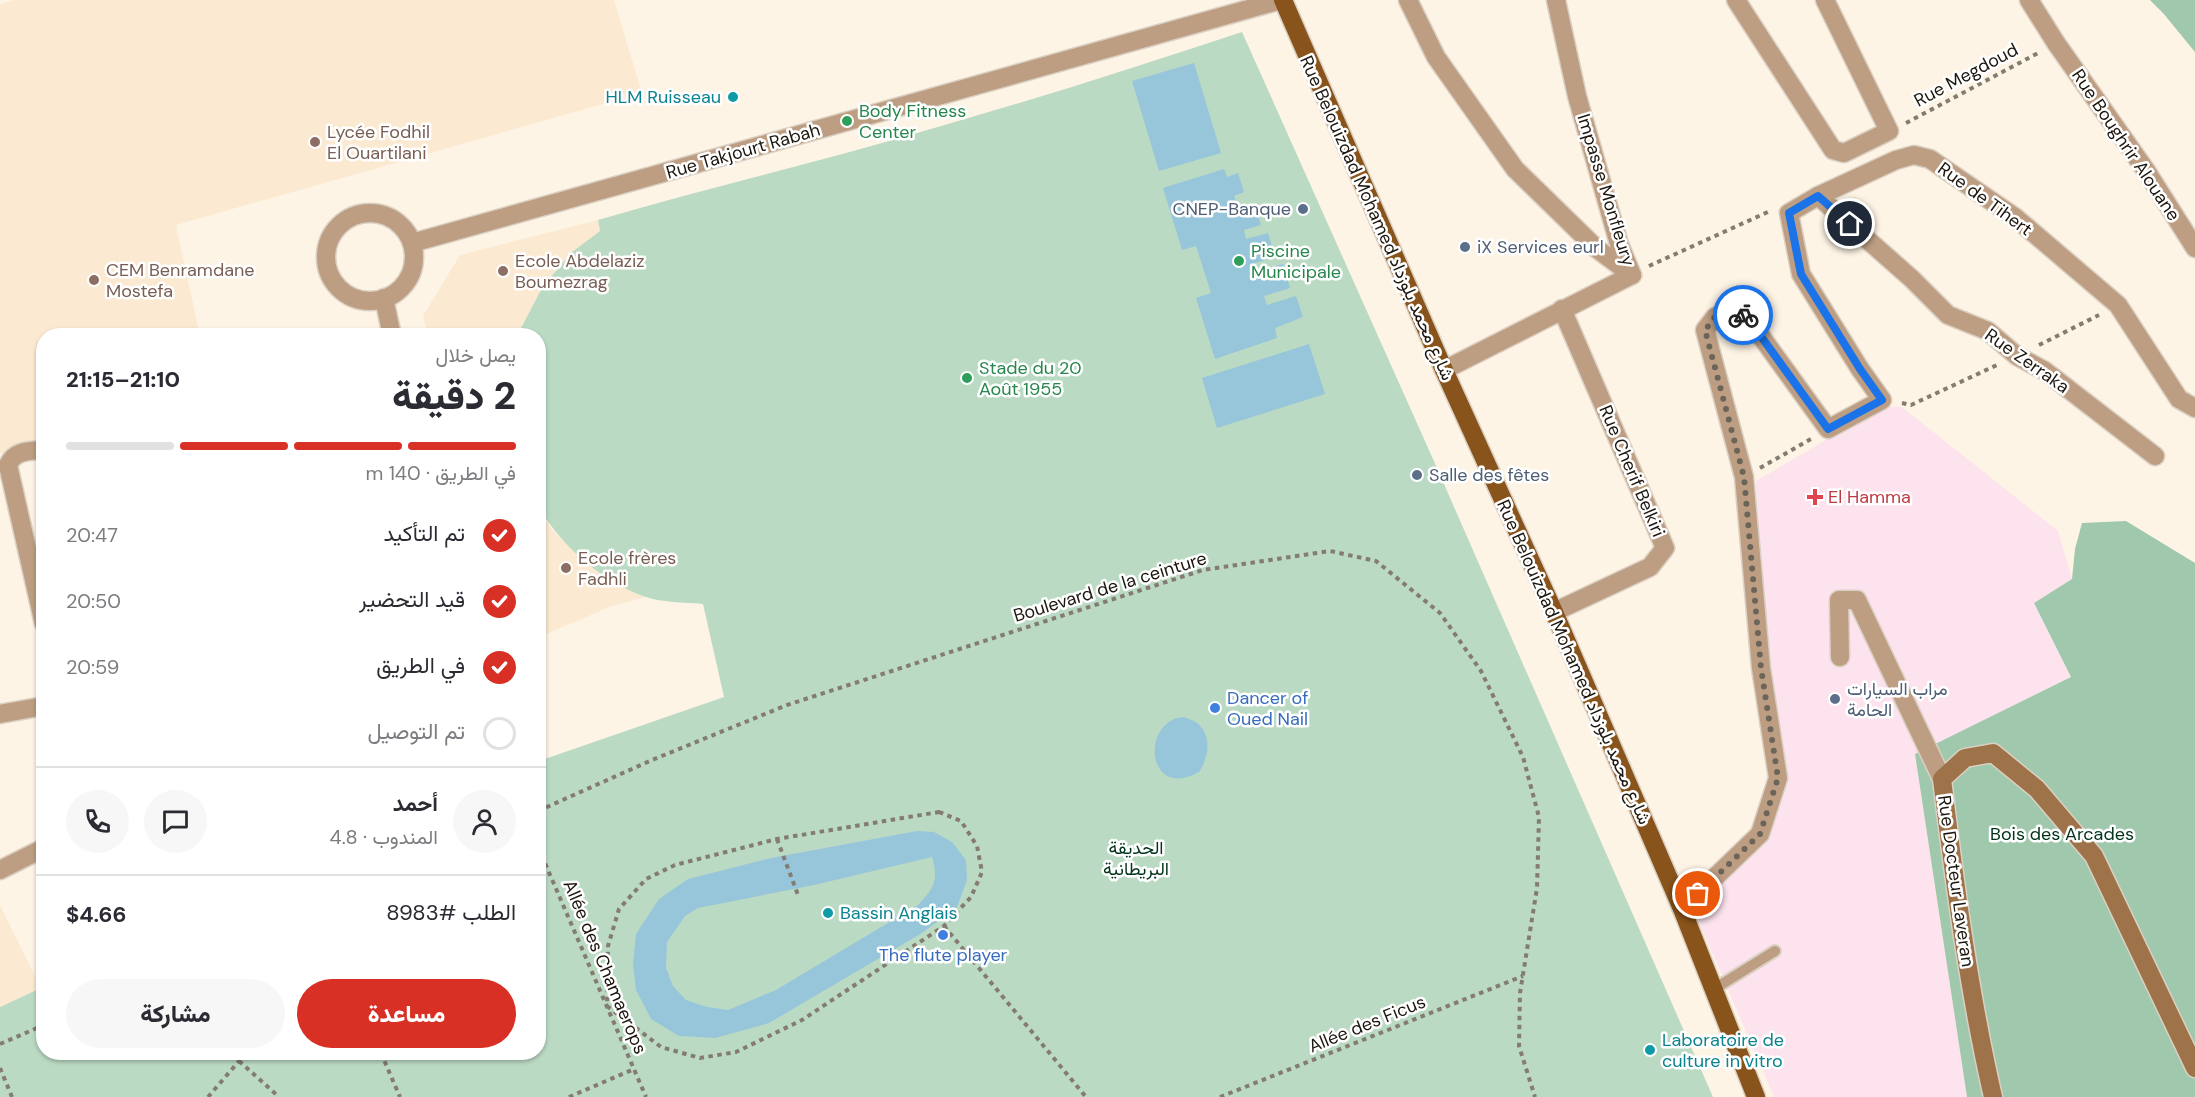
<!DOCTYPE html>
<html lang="ar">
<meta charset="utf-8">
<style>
:root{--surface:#fff;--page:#f7f7f7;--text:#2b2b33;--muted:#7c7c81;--line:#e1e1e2;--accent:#d93025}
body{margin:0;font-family:"DM Sans",Vazirmatn,sans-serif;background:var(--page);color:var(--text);direction:rtl;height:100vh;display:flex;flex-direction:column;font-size:22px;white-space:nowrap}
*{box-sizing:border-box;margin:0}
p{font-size:20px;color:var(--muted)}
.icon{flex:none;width:33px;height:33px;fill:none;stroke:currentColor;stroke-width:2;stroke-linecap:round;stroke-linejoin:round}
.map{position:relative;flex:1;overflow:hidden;direction:ltr}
.details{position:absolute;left:36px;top:328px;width:510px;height:732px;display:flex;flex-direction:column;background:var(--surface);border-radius:24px;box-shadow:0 2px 4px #0004;direction:rtl}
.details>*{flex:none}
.pin{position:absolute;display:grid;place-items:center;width:51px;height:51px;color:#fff;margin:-26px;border:3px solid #fff;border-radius:50%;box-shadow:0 2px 6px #0007}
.courier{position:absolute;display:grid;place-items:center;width:60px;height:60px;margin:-30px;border:4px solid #1a73e8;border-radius:50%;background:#fff;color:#222;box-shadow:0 2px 8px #0007}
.head em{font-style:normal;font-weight:800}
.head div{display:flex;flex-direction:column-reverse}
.head{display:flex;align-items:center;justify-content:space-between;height:102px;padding:0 30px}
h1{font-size:39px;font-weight:800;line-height:45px}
.bar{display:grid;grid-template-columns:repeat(4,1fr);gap:9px 6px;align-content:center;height:72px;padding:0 30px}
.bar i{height:8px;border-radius:4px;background:var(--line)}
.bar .active{background:var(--accent)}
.bar p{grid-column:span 4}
.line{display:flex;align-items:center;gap:15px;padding:0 30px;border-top:2px solid var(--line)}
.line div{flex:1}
.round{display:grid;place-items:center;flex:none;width:63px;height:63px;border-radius:32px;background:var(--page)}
ol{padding:0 30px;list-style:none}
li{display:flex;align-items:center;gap:18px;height:66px}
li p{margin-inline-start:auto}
li .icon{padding:6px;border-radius:50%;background:var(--accent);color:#fff;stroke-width:4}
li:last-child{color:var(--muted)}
li i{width:33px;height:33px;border:3px solid var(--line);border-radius:50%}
.cta{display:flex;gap:12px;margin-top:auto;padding:12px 30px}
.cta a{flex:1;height:69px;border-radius:36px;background:var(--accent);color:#fff;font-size:24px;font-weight:800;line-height:69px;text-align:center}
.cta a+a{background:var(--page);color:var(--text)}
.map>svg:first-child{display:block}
.commercial{fill:#fce3ee}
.built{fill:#fbead1}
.green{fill:#bbdac4}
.forest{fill:#a0c8ac}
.water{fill:#97c5da;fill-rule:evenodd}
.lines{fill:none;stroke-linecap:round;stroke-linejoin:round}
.lane-casing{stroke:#dad0c3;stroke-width:14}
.street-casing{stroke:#dad0c3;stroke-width:21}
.secondary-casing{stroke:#dad0c3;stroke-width:21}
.primary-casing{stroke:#dad0c3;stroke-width:21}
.path{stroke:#847c71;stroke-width:4;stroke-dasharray:4.5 4.5;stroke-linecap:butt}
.lane{stroke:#bd9e83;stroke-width:10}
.street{stroke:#bd9e83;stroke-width:18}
.secondary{stroke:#9f734a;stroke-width:18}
.primary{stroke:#89541b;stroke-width:18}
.done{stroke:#6b6459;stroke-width:6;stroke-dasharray:0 10.8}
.route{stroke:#1a73e8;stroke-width:8}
.culture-dot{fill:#0f9aa8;stroke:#fff;stroke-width:2}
.leisure-dot{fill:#2e9e5b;stroke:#fff;stroke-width:2}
.education-dot{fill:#8d6e63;stroke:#fff;stroke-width:2}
.service-dot{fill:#5c6f8a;stroke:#fff;stroke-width:2}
.health-dot{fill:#e0444e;stroke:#fff;stroke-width:2}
.shop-dot{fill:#3f7fe0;stroke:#fff;stroke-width:2}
.labels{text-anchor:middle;stroke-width:5;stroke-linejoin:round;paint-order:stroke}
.street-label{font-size:18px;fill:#1c160e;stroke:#fff}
.culture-label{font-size:18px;fill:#0d838f;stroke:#fff;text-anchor:start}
.leisure-label{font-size:18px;fill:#27864d;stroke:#fff;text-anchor:start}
.education-label{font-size:18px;fill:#785e54;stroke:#fff;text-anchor:start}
.service-label{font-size:18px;fill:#4e5e75;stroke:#fff;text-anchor:start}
.health-label{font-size:18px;fill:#be3a42;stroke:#fff;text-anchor:start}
.shop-label{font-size:18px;fill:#366cbe;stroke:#fff;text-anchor:start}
.park-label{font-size:18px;fill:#013319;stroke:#fff}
</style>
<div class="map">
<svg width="2195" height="1097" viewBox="0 0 2195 1097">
<rect width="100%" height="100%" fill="#fef4e5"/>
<path class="commercial" d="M 1890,407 L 1902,407 L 2058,531 L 2072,579 L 2034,603 L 2071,677 L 1915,755 L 1967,1097 L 1774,1097 L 1690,901 L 1757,837 L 1780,786 L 1761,657 L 1756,481 L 1870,414 Z"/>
<g class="built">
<path d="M 14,0 L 614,0 L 642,93 L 176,225 L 200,336 L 44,336 L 43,445 L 0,454 L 0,4 Z"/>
<path d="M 598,220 L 600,231 L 572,252 L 543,286 L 520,330 L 519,336 L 428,336 L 423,316 L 460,255 Z"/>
<path d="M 538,508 L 553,531 L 612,580 L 645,597 L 612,606 L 539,637 Z"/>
<path d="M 0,905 L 41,988 L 0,1007 Z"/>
</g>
<path class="green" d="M 1242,32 L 1433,459 L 1713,1097 L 0,1097 L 0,1007 L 43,987 L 44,1053 L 538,1053 L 539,761 L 724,697 L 703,604 C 684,602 661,603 643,596 C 599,579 563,547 539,508 L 538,336 L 519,336 L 520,330 L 543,286 L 572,252 L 600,231 L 598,220 C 703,189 811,164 917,133 C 1026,102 1134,68 1242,32 Z"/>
<g class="forest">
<path d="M 2150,0 L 2195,0 L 2195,52 L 2163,13 Z"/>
<path d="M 2126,521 L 2195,563 L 2195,1097 L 1967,1097 L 1915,754 L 2071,677 L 2034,603 L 2072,579 L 2075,549 L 2082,523 Z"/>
</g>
<g class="water">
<path d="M 1194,63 L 1221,153 L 1159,171 L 1132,81 Z"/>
<path d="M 1224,169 L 1227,177 L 1238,173 L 1244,192 L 1234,196 L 1239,208 L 1254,204 L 1261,225 L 1244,230 L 1246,239 L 1268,233 L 1275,257 L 1255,263 L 1257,271 L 1283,264 L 1290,288 L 1264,296 L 1267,305 L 1296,296 L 1303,317 L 1275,328 L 1277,338 L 1215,359 L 1196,298 L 1211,293 L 1196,246 L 1182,250 L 1163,188 Z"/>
<path d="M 1309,344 L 1325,394 L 1217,428 L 1202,378 Z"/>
<path d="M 1182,717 C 1211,722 1213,751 1199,772 C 1147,801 1140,723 1182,717 Z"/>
<path d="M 917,831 L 934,832 L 952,842 L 966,860 L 967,880 L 957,907 L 922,933 L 769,1023 L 715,1038 L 679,1036 L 651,1019 L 636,990 L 633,964 L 636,934 L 659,899 L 688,879 L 771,858 ZM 932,857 C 939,881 934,888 918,905 L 776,990 L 728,1010 L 707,1007 L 686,1000 L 673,986 L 666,968 L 667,942 L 685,916 L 698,908 L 814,885 Z"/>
</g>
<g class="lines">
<defs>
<path id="lane" d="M 1714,989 L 1775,951"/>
<g id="street">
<path d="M 1408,0 L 1436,57 L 1515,169 L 1596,248 L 1632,275 L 1619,244 L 1577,96 L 1556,0"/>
<path d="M 1736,0 L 1833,150 L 1844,153 L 1889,131 L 1825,0"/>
<path d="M 2029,0 L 2056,43 L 2147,172 L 2195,248"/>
<path d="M 1818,196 L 1912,279 L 1948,315 L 1988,331 L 2017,356 L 2045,371 L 2155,456"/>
<circle cx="370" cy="257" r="44"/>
<path d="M 412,243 L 1281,0"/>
<path d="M 384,298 L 392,336"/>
<path d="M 1444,370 L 1632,275"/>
<path d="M 44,450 C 29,451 15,450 8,465 L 44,624"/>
<path d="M 1554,612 L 1650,567 L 1665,548 L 1562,309"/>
<path d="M 1840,657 L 1839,600 L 1857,600 L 1942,779"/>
<path d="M 0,714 L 44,706"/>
<path d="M 0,870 L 44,848"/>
<path d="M 1682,909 L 1760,834 L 1778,778 L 1761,668 L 1744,477 L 1705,330 L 1715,317 L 1732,309 L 1747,317 L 1828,429 L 1882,400 L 1860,369 L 1801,274 L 1789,213 L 1818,196 L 1896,160 L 1914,155 L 1930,159 L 2016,218 L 2118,305 L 2179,399 L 2195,408"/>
</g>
<path id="secondary" d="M 1993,1097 C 1969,992 1955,886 1942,779 L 1965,758 L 1993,753 L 2037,789 L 2094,856 L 2195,1068"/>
<path id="primary" d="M 1283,0 L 1444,370 L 1554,612 L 1682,909 L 1756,1097"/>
</defs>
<use href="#lane" class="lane-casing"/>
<use href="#street" class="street-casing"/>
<use href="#secondary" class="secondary-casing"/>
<use href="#primary" class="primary-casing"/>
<g class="path">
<path d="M 1906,123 L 2040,52"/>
<path d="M 1649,266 L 1770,211"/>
<path d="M 2039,345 L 2099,315"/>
<path d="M 1902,403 L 1911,405 L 1997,365"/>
<path d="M 1760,468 L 1811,439"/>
<path d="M 538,811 L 652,760 L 787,705 L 1203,570 L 1330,551 L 1376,561 L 1440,613 L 1481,671 L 1523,757 L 1539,817 L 1537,888 L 1520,993 L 1519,1046 L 1535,1097"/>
<path d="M 939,812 L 961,821 L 977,846 L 982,872 L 971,897 L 944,926 L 802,1020 L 736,1052 L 700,1058 L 661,1047 L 607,1006 L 608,946 L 619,909 L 646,879 L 675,865 L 777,839 Z"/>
<path d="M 777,839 L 798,895"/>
<path d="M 538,847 L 646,1097"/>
<path d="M 944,926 L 1086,1097"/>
<path d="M 0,1044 L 44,1025"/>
<path d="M 381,1053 L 400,1097"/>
<path d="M 239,1061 L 279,1097"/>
<path d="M 0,1068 L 12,1097"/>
<path d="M 208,1097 L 246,1053"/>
<path d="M 569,1097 L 634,1069"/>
<path d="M 1220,1097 L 1523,976"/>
</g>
<use href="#lane" class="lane"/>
<use href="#street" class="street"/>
<use href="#secondary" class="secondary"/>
<use href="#primary" class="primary"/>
</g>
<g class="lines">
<path class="done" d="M 1698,894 L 1760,834 L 1778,778 L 1761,668 L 1744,477 L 1705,330 L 1715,317 L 1732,309 L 1743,315"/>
<path class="route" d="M 1743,315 L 1747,317 L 1828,429 L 1882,400 L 1860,369 L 1801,274 L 1789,213 L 1818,196 L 1850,224"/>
</g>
<g class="culture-dot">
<circle cx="733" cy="97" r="6"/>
<circle cx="828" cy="913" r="6"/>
<circle cx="1650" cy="1050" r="6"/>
</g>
<g class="leisure-dot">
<circle cx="847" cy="121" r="6"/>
<circle cx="1239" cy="261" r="6"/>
<circle cx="967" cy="378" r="6"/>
</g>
<g class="education-dot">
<circle cx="315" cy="142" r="6"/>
<circle cx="503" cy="271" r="6"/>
<circle cx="94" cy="280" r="6"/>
<circle cx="566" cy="568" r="6"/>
</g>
<g class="service-dot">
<circle cx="1303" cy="209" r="6"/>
<circle cx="1465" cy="247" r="6"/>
<circle cx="1417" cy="475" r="6"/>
<circle cx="1835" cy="699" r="6"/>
</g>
<path class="health-dot" d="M1812 488h6v6h6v6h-6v6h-6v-6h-6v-6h6z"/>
<g class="shop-dot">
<circle cx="1215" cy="708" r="6"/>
<circle cx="943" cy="935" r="6"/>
</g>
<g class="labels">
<g class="street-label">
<text transform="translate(1966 75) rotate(-28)" y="6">Rue Megdoud</text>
<text transform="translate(2126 145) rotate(56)" y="6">Rue Boughrir Alouane</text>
<text transform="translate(743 151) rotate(-16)" y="6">Rue Takjourt Rabah</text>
<text transform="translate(1606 190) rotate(73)" y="6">Impasse Monfleury</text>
<text transform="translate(1985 199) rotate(36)" y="6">Rue de Tihert</text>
<text transform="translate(1377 218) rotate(66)" y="6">Rue Belouizdad Mohamed شارع محمد بلوزداد</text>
<text transform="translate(2027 361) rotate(35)" y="6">Rue Zerraka</text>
<text transform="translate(1632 471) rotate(67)" y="6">Rue Cherif Belkiri</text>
<text transform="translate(1110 587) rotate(-17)" y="6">Boulevard de la ceinture</text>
<text transform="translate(1574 662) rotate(66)" y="6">Rue Belouizdad Mohamed شارع محمد بلوزداد</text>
<text transform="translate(1956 881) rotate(82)" y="6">Rue Docteur Laveran</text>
<text transform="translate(605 967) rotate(67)" y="6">Allée des Chamaerops</text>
<text transform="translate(1367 1024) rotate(-22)" y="6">Allée des Ficus</text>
</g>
<g class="culture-label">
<text x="721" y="103" text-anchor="end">HLM Ruisseau</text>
<text x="840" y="919">Bassin Anglais</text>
<text x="1662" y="1046">Laboratoire de<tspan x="1662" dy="21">culture in vitro</tspan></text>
</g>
<g class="leisure-label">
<text x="859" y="117">Body Fitness<tspan x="859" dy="21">Center</tspan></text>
<text x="1251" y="257">Piscine<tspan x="1251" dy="21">Municipale</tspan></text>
<text x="979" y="374">Stade du 20<tspan x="979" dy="21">Août 1955</tspan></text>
</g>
<g class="education-label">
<text x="327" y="138">Lycée Fodhil<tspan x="327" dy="21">El Ouartilani</tspan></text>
<text x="515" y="267">Ecole Abdelaziz<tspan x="515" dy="21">Boumezrag</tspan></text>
<text x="106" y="276">CEM Benramdane<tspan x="106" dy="21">Mostefa</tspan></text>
<text x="578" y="564">Ecole frères<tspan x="578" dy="21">Fadhli</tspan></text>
</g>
<g class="service-label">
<text x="1291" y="215" text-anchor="end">CNEP-Banque</text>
<text x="1477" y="253">iX Services eurl</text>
<text x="1429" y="481">Salle des fêtes</text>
<text x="1847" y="695">مراب السيارات<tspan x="1847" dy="21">الحامة</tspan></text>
</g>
<g class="health-label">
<text x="1828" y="503">El Hamma</text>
</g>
<g class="shop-label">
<text x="1227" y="704">Dancer of<tspan x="1227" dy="21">Oued Nail</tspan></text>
<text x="943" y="961" text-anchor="middle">The flute player</text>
</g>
<g class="park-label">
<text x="2062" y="840">Bois des Arcades</text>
<text x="1136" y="854">الحديقة<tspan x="1136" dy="21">البريطانية</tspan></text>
</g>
</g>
</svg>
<div class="pin" style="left:1698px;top:894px;background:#ea580c"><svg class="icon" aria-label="bag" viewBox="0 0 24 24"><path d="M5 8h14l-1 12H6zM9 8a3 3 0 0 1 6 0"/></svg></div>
<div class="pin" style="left:1850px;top:224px;background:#1f2937"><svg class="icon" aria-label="home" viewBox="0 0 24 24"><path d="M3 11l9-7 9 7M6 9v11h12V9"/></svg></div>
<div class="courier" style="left:1743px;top:315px"><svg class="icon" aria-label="bike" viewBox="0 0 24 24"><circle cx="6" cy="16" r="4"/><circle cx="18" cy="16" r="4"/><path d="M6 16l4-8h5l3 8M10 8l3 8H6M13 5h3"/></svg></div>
<section class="details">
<div class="head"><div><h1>2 دقيقة</h1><p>يصل خلال</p></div><em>21:10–21:15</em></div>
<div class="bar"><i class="active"></i><i class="active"></i><i class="active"></i><i></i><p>في الطريق · 140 m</p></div>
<ol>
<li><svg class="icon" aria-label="check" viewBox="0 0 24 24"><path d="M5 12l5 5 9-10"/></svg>تم التأكيد<p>20:47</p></li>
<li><svg class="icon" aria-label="check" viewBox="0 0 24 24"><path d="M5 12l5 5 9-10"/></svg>قيد التحضير<p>20:50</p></li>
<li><svg class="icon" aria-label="check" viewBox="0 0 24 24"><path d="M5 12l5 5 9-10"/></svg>في الطريق<p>20:59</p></li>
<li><i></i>تم التوصيل</li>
</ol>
<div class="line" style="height:108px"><a class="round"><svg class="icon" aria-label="person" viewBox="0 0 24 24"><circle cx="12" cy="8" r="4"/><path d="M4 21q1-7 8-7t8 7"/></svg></a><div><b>أحمد</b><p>المندوب · 4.8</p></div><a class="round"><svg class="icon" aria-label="chat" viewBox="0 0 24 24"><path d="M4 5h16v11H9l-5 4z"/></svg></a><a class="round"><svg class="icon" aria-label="phone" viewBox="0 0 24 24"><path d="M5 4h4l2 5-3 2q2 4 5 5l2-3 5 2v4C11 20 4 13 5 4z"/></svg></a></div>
<div class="line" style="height:78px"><div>الطلب #8983</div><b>$4.66</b></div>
<div class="cta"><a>مساعدة</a><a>مشاركة</a></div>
</section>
</div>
